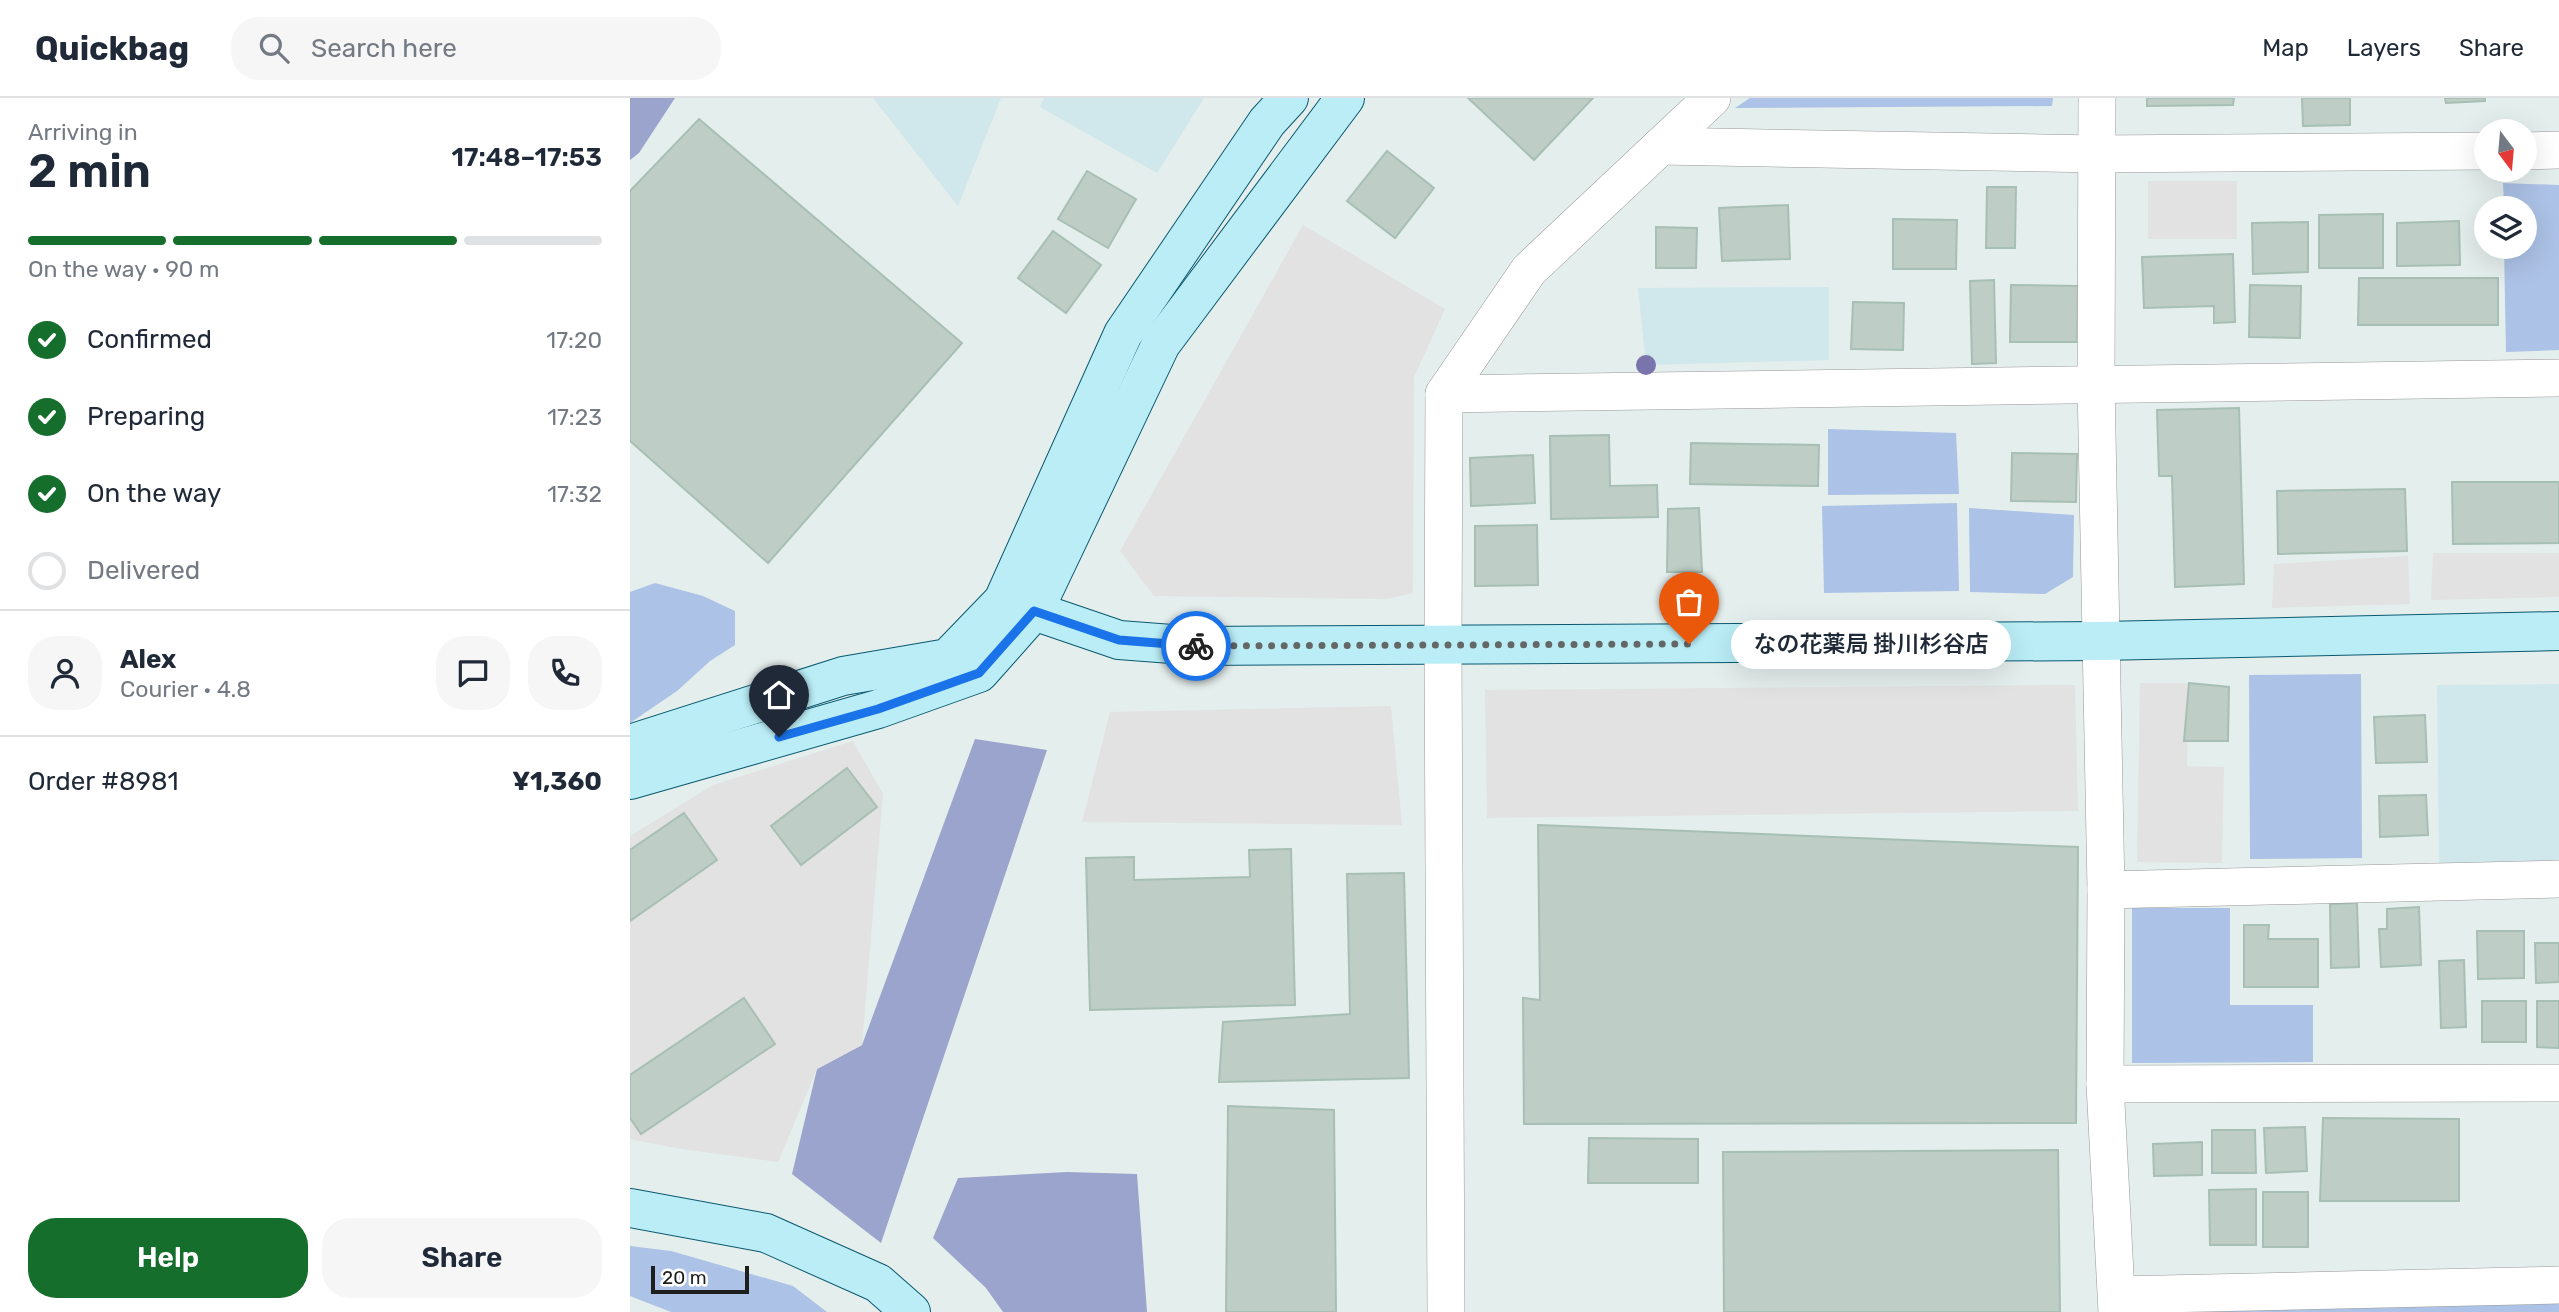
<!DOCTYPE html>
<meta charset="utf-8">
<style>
:root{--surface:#fff;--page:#f6f6f7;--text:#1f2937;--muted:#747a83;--line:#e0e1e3;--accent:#156e2c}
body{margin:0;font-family:Rubik,"Noto Sans JP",sans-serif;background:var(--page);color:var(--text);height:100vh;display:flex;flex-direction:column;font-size:26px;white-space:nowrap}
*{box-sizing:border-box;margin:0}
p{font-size:23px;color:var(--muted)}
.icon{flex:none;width:38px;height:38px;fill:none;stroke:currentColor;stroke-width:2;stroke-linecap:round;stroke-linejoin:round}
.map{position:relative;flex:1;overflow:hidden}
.side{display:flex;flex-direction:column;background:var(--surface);width:630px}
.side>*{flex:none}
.needle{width:46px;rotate:164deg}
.tools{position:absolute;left:1844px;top:21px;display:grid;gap:14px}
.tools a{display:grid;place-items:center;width:63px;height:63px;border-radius:50%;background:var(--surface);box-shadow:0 7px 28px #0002;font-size:35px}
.scale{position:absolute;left:21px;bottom:18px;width:98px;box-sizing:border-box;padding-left:7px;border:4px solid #1e1e1e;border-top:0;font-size:19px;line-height:24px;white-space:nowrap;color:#1e1e1e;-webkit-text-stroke:5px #fff;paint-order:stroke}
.pin{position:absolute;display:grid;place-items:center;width:60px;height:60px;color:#fff;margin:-72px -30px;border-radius:50% 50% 50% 0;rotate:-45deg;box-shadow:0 0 7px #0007}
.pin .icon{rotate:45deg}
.courier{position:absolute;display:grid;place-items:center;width:70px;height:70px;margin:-35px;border:5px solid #1a73e8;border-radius:50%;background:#fff;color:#222;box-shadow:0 2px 9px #0007}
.bubble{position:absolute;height:49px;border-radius:24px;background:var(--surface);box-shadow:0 7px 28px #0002;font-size:23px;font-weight:600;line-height:49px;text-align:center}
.overview em{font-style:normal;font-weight:600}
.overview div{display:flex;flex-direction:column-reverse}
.overview{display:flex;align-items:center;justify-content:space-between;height:119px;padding:0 28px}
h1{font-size:46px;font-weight:600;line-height:52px}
.bar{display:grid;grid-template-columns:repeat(4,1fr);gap:10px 7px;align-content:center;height:84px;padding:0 28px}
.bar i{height:9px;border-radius:5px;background:var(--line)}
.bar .current{background:var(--accent)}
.bar p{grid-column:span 4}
.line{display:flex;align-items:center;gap:18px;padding:0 28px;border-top:2px solid var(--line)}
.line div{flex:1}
.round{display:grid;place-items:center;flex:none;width:74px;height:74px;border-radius:28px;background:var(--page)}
ol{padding:0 28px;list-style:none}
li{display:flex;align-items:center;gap:21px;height:77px}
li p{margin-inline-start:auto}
li .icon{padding:7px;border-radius:50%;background:var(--accent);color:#fff;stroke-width:4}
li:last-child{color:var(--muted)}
li i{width:38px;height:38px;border:4px solid var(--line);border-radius:50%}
.action{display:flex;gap:14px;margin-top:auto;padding:14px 28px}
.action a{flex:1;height:80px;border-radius:28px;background:var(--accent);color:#fff;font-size:28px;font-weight:600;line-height:80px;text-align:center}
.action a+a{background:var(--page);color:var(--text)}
header{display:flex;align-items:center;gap:42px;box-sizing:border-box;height:98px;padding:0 35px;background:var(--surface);border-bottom:2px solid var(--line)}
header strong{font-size:33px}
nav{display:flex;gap:38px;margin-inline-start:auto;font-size:24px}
.search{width:490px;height:63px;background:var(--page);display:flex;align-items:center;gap:18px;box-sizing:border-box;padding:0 24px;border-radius:28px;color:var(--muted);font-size:26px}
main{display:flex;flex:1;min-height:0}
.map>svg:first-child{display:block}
.farmland{fill:#d0e7ec}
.grass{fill:#acc2e6}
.forest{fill:#9ba4cc}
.parking{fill:#e2e2e2}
.building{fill:#becec6;stroke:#a7bfb4;stroke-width:2}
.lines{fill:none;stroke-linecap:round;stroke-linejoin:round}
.street-casing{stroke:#989898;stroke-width:38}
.secondary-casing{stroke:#0a5970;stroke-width:40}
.street{stroke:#fff;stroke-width:37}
.secondary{stroke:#baedf6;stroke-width:38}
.tree{fill:#7a74ac}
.done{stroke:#636766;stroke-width:7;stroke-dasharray:0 12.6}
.route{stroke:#1a73e8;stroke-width:9}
</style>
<header>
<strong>Quickbag</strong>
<div class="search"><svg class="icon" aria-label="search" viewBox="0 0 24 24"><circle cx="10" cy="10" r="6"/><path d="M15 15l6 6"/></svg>Search here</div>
<nav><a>Map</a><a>Layers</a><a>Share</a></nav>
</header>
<main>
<section class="side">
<div class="overview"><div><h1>2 min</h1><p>Arriving in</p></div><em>17:48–17:53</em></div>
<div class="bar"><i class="current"></i><i class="current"></i><i class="current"></i><i></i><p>On the way · 90 m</p></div>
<ol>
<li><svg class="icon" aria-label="check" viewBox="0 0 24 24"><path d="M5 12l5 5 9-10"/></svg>Confirmed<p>17:20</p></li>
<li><svg class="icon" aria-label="check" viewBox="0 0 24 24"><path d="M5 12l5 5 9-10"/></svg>Preparing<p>17:23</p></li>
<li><svg class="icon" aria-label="check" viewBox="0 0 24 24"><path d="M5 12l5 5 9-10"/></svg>On the way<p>17:32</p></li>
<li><i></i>Delivered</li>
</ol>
<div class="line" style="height:126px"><a class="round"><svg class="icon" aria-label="person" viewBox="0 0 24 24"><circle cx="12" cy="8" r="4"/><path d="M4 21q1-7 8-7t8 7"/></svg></a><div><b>Alex</b><p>Courier · 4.8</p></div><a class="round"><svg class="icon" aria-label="chat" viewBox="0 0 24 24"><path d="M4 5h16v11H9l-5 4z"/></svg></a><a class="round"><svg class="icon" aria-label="phone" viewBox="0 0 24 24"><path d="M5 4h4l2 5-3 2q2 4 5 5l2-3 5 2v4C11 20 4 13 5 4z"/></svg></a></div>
<div class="line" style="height:91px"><div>Order #8981</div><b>¥1,360</b></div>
<div class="action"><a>Help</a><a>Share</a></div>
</section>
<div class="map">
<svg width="1929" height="1214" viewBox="0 0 1929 1214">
<rect width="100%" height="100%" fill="#e4eeec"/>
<g class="farmland">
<path d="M 243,0 L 371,0 L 328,108 Z"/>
<path d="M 414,0 L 574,0 L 527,75 L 410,9 Z"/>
<path d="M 1199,189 L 1199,262 L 1016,267 L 1008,190 Z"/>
<path d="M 1929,586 L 1929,767 L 1809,768 L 1807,587 Z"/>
</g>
<g class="grass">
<path d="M 1120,0 L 1423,0 L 1422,8 L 1105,10 Z"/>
<path d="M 1873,85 L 1929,87 L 1929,252 L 1876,254 L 1874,149 L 1895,149 L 1895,110 L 1874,110 Z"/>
<path d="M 1198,331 L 1326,335 L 1329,396 L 1198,397 Z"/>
<path d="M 1327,405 L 1329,493 L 1194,495 L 1192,408 Z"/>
<path d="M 1339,410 L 1444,417 L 1443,479 L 1415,496 L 1340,494 Z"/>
<path d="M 25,485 L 73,498 L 105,513 L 105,547 L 80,563 L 47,593 L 0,625 L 0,494 Z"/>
<path d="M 1731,576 L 1732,760 L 1620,761 L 1619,577 Z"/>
<path d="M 1502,810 L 1600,810 L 1600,907 L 1683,907 L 1683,964 L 1502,965 Z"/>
<path d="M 0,1148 L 41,1153 L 163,1188 L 197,1214 L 41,1214 L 0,1198 Z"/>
<path d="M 1929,1203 L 1929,1214 L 1498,1214 Z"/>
</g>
<g class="forest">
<path d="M 0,0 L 45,0 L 9,55 L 0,62 Z"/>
<path d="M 345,641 L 417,652 L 251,1145 L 162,1076 L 187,971 L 232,947 Z"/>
<path d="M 437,1074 L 507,1076 L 517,1214 L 373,1214 L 356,1190 L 303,1140 L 328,1080 Z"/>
</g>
<g class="parking">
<rect x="1518" y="83" width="89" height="58"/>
<path d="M 673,127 L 815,211 L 784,279 L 783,495 L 757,501 L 524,498 L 490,453 Z"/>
<path d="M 1803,455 L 1929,455 L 1929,499 L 1801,502 Z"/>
<path d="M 1778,458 L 1780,506 L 1642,510 L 1644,466 Z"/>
<path d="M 1510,585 L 1559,585 L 1557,668 L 1594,669 L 1592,765 L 1507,764 Z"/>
<path d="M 1445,587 L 1448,713 L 857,720 L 855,592 Z"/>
<path d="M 761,608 L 772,727 L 452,724 L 480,614 Z"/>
<path d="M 223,643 L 253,696 L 232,947 L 187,971 L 148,1064 L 51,1051 L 0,1041 L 0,738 L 83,687 Z"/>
</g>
<g class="building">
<path d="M 838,0 L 963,0 L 904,62 Z"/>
<path d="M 1517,0 L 1604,0 L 1603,7 L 1517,8 Z"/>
<path d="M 1672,0 L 1720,0 L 1720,27 L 1673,28 Z"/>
<path d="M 1815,0 L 1855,0 L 1855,3 L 1816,5 Z"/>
<path d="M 69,21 L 332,245 L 138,465 L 0,343 L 0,93 Z"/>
<path d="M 757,53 L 804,90 L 765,140 L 717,103 Z"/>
<path d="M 457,73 L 506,101 L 478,150 L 428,121 Z"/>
<path d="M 1357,89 L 1386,89 L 1385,150 L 1356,150 Z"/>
<path d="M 1158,107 L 1160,161 L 1092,163 L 1089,110 Z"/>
<path d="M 1753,116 L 1753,170 L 1689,170 L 1689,117 Z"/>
<path d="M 1263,121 L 1327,122 L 1326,171 L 1263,171 Z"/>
<path d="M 1829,123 L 1830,167 L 1767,168 L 1767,125 Z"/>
<path d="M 1678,124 L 1678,174 L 1623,176 L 1622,125 Z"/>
<path d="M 1026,129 L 1067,130 L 1066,170 L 1026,170 Z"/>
<path d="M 423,133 L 471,167 L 436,215 L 388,180 Z"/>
<path d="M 1603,156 L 1605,224 L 1584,225 L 1584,208 L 1514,210 L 1512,159 Z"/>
<path d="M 1729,180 L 1868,180 L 1868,227 L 1728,227 Z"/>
<path d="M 1364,182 L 1366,265 L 1342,266 L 1340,183 Z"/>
<path d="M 1381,187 L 1448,188 L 1447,244 L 1380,244 Z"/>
<path d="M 1620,187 L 1671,188 L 1670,240 L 1619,239 Z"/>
<path d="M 1223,204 L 1274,205 L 1273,252 L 1221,251 Z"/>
<path d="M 1609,310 L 1614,486 L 1545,489 L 1542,378 L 1529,378 L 1527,312 Z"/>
<path d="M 979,337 L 980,388 L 1027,387 L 1028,419 L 921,421 L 920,338 Z"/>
<path d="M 1061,345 L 1189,347 L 1188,388 L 1060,386 Z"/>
<path d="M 1382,355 L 1447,356 L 1446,404 L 1381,403 Z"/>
<path d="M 903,357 L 905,405 L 841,408 L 840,360 Z"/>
<path d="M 1822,384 L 1929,384 L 1929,445 L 1823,446 Z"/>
<path d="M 1775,391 L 1777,453 L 1648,456 L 1647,393 Z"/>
<path d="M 1069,410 L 1072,474 L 1037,474 L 1038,411 Z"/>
<path d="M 907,427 L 908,487 L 845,488 L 845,428 Z"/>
<path d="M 1559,585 L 1599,589 L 1598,643 L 1554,643 Z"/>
<path d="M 1795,617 L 1797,664 L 1746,665 L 1744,619 Z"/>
<path d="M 217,670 L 247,709 L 171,767 L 141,728 Z"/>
<path d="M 1796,697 L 1798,737 L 1750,739 L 1749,698 Z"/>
<path d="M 54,715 L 87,762 L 0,823 L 0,752 Z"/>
<path d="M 908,727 L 1448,749 L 1446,1025 L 894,1026 L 893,900 L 910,902 Z"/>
<path d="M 661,751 L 665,907 L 460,912 L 456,760 L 504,759 L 504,782 L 620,779 L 619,752 Z"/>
<path d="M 774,775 L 779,980 L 589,984 L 593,924 L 720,916 L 717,776 Z"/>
<path d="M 1727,805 L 1729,869 L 1701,870 L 1700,806 Z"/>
<path d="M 1789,809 L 1791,867 L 1751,869 L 1749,831 L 1757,831 L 1757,811 Z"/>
<path d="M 1614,827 L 1639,827 L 1638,841 L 1688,841 L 1688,889 L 1614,889 Z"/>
<path d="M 1847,833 L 1894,833 L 1894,880 L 1848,881 Z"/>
<path d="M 1905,845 L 1929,845 L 1929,884 L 1906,885 Z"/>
<path d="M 1834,862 L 1836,929 L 1811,930 L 1809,863 Z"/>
<path d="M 114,900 L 145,946 L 11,1036 L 0,1020 L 0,977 Z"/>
<rect x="1852" y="903" width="44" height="41"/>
<path d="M 1907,903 L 1929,903 L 1929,950 L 1907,949 Z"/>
<path d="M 598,1008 L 704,1012 L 706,1214 L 596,1214 Z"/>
<path d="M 1693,1020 L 1829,1021 L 1829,1103 L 1690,1103 Z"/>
<path d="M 1675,1029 L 1677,1073 L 1636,1075 L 1634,1030 Z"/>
<path d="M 1582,1032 L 1625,1032 L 1626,1075 L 1582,1075 Z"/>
<path d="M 959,1040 L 1068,1041 L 1068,1085 L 958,1085 Z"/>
<path d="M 1572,1044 L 1572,1077 L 1524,1078 L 1523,1046 Z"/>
<path d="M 1428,1052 L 1430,1214 L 1094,1214 L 1093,1054 Z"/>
<path d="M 1626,1091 L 1626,1147 L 1580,1147 L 1579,1092 Z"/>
<rect x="1633" y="1094" width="45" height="55"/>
</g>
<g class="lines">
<defs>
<g id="street">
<path d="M 1467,0 L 1466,285 L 1476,792 L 1475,986 L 1487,1214"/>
<path d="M 1031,48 L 1467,56 L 1857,53"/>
<path d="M 1895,53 L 1929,52"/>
<path d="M 814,296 L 1929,280"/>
<path d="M 1476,792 L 1929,781"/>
<path d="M 1475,986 L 1929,985"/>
<path d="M 1487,1197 L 1929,1187"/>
<path d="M 816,1214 L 813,548 L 814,296 L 899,172 L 1082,0"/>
</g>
<g id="secondary">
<path d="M 404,513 L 489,542 L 568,548 L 1471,543 L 1929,533"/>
<path d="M 0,646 L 213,578 L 318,560 L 373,503 L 493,236 L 637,24 L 659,0"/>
<path d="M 0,682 L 248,611 L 349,575 L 404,513 L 531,246 L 715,0"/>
<path d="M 0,1110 L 136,1135 L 248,1185 L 281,1214"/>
</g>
</defs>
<use href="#street" class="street-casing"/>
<use href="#secondary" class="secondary-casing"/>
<use href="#street" class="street"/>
<use href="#secondary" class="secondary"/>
</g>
<circle class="tree" cx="1016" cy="267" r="10"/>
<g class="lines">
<path class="done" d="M 566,548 L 1059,546"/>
<path class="route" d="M 149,639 L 248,611 L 349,575 L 404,513 L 489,542 L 566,548"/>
</g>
</svg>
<div class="tools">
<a><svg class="needle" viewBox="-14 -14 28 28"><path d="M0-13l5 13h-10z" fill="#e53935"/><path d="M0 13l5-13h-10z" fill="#747a83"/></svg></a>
<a><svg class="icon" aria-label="layers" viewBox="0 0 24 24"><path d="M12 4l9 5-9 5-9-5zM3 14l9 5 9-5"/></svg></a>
</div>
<div class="scale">20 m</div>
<div class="pin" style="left:1059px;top:546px;background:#ea580c"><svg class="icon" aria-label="bag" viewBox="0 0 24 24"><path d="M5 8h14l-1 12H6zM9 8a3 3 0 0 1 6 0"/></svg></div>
<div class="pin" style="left:149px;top:639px;background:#1f2937"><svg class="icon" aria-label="home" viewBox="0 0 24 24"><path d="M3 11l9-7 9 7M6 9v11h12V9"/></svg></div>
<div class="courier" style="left:566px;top:548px"><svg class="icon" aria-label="bike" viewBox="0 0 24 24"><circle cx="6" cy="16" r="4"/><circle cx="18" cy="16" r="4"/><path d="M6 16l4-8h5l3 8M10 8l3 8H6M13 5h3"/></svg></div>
<div class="bubble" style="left:1101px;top:522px;width:280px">なの花薬局 掛川杉谷店</div>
</div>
</main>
